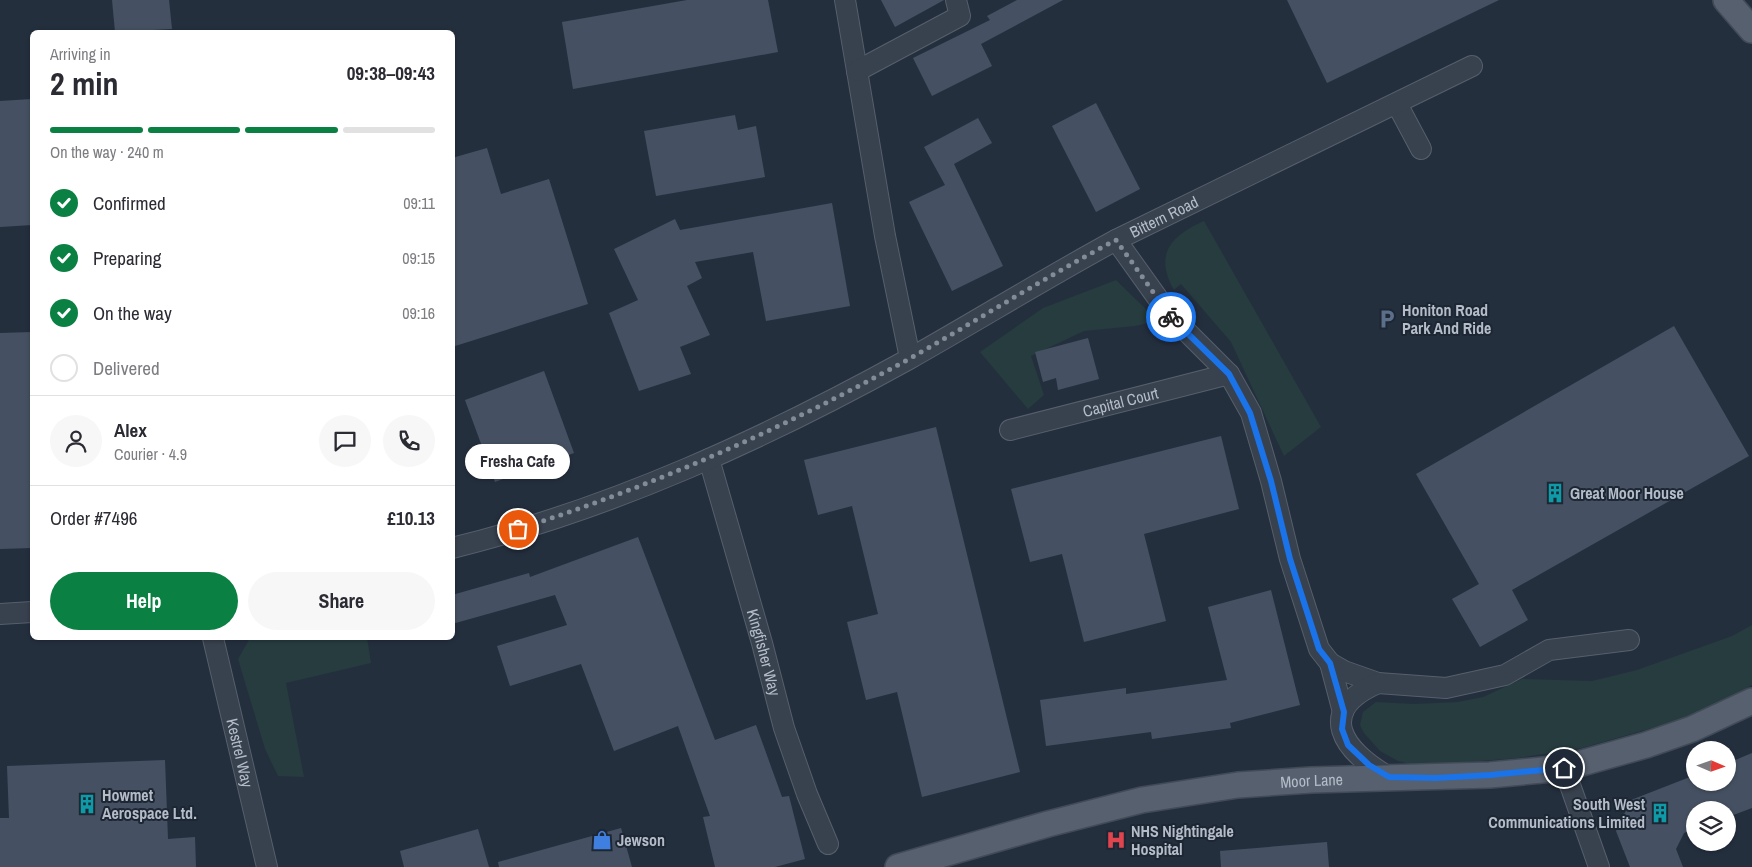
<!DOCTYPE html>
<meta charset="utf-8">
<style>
:root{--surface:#fff;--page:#f7f7f7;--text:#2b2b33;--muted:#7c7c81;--line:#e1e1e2;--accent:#0b8043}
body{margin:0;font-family:"Archivo Narrow",sans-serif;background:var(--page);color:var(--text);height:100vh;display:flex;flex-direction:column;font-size:19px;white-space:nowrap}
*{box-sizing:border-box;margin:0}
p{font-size:16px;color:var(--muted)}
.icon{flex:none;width:28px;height:28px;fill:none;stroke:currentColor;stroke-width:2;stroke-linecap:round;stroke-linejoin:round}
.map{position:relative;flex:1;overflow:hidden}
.drawer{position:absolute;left:30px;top:30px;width:425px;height:610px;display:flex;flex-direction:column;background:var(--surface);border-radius:8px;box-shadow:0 1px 4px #0004}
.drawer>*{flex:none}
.needle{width:32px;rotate:92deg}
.buttons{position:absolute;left:1686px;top:741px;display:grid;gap:10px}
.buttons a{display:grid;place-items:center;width:50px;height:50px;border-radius:50%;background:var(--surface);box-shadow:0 1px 4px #0004;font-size:25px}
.pin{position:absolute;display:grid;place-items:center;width:42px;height:42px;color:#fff;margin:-21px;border:2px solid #fff;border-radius:50%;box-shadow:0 1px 5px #0007}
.courier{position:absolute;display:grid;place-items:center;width:50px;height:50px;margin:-25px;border:4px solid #1a73e8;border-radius:50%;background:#fff;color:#222;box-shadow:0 1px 6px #0007}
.bubble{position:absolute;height:35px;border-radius:18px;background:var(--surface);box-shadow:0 1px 4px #0004;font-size:16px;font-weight:700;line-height:35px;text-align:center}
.summary em{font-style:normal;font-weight:700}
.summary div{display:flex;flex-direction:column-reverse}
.summary{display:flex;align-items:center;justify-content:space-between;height:85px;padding:0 20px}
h1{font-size:32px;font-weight:700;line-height:38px}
.bar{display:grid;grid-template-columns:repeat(4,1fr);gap:8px 5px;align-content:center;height:60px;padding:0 20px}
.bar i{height:6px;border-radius:4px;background:var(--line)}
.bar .current{background:var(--accent)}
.bar p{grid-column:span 4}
.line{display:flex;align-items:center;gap:12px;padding:0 20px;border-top:1px solid var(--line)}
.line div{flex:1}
.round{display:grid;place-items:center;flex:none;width:52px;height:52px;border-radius:26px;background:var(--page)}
ol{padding:0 20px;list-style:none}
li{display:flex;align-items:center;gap:15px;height:55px}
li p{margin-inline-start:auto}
li .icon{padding:5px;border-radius:50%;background:var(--accent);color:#fff;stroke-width:4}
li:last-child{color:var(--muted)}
li i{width:28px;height:28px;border:2px solid var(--line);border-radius:50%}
.primary-button{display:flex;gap:10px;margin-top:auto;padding:10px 20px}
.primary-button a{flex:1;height:58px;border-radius:30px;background:var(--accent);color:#fff;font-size:20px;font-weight:700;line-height:58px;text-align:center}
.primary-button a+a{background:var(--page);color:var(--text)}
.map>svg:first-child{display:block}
.green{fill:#263c3f}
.building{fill:#455162}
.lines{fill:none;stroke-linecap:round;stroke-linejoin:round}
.minor-casing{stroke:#565f6c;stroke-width:22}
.major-casing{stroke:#414a57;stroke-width:28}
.minor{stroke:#38414e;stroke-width:20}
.major{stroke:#56606e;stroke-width:25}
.done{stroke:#828b98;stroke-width:5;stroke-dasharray:0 9}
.route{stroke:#1a73e8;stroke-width:6}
.labels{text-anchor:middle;stroke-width:4;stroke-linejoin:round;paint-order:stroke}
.street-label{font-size:16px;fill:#b4bcc9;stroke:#1d2633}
.poi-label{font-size:16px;font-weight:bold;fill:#b4bcc9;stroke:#1d2633;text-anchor:start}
</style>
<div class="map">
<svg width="1752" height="867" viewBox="0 0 1752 867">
<rect width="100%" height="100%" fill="#242f3e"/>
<g class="green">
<path d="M 1204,221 L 1321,427 L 1284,456 L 1231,342 L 1181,284 L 1174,290 C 1154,255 1170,236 1204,221 Z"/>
<path d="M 1116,280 L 1158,321 L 1135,326 L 1084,331 L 1031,356 L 1044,395 L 1028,409 L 980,352 L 1043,308 Z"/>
<path d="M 1752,625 L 1752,685 L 1713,707 L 1673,722 L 1582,748 L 1518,758 L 1418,766 L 1398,761 L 1380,751 L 1364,733 L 1360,725 L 1363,712 L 1376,702 L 1414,704 L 1458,702 L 1483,697 L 1522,679 L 1592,681 L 1637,670 L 1732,636 Z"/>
<path d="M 250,638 L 367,638 L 371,663 L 286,683 L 304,777 L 278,776 L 265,749 L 238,659 Z"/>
</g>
<g class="building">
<path d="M 112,0 L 169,0 L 172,29 L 115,32 Z"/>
<path d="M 687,0 L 768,0 L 778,52 L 573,89 L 562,22 Z"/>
<path d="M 881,0 L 944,0 L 895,27 Z"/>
<path d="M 1017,0 L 1063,0 L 981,44 L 992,66 L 932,96 L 913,58 L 990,20 L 987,16 Z"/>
<path d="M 1287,0 L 1499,0 L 1327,83 Z"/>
<path d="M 32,99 L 32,225 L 0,227 L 0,101 Z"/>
<path d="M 1096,103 L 1140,189 L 1096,212 L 1052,126 Z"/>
<path d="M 735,115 L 738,130 L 756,126 L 765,177 L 656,196 L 644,131 Z"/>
<path d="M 978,118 L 992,143 L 954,164 L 1003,266 L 952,291 L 909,202 L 945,185 L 924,147 Z"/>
<path d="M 487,148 L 501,194 L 549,179 L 588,304 L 452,347 L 452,158 Z"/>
<path d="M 832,203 L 850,306 L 766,321 L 753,252 L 695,262 L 702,278 L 687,286 L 710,335 L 680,347 L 691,374 L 639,391 L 609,313 L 638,300 L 614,249 L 675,219 L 680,230 Z"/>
<path d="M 1674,326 L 1749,456 L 1512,590 L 1528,620 L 1480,647 L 1452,599 L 1479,584 L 1416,474 Z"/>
<path d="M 32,332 L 32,548 L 0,549 L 0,333 Z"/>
<path d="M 1088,338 L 1099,379 L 1058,390 L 1056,378 L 1043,382 L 1035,352 Z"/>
<path d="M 544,371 L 574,453 L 495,482 L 465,400 Z"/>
<path d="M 936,427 L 1020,772 L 922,797 L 897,692 L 866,700 L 847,622 L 878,614 L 852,506 L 818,515 L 804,460 Z"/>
<path d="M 1221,436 L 1239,509 L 1144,534 L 1166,621 L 1084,642 L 1062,554 L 1030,562 L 1011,489 Z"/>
<path d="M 638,537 L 715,740 L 756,725 L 782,797 L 789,796 L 805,859 L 775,867 L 715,867 L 703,817 L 710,816 L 678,726 L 614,751 L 581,664 L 510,686 L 497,646 L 567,625 L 555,595 L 452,624 L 452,595 L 529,573 L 530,577 Z"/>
<path d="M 1271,590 L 1300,705 L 1230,723 L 1231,728 L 1152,739 L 1151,732 L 1046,746 L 1040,700 L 1126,688 L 1126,694 L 1227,680 L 1208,607 Z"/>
<path d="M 1752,753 L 1752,808 L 1728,817 L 1728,810 L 1695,810 L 1695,829 L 1684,833 L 1676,849 L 1683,867 L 1630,867 L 1616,831 L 1631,800 L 1695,775 L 1695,782 L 1728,782 L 1728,763 Z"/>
<path d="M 165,760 L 168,839 L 195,837 L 196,867 L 0,867 L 0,818 L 9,818 L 7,766 Z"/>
<path d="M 621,828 L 632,867 L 499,867 L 498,862 Z"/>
<path d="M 478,829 L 489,867 L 404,867 L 400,851 Z"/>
<path d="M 1327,842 L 1329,867 L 1221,867 L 1220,851 Z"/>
</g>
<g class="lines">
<defs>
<g id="minor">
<path d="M 845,0 L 885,236 L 910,358"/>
<path d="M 857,71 L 960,16 L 956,0"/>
<path d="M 1397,104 L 1421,149"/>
<path d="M 1116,240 L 1169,314 L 1229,374 L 1251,413 L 1271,481 L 1290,559 L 1319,649 L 1330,663 L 1343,712"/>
<path id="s1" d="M 1010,430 L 1229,374"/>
<path id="s2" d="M 709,459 L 762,643 L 784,728 L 807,794 L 828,844"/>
<path id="s3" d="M 452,548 C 612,509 766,438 909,359 C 978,320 1046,278 1116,240 L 1472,66"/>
<path d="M 0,614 L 32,612"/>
<path id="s4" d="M 213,638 L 267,867"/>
<path d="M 1330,663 L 1344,671 L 1378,683 L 1446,688 L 1505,675 L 1549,650 L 1629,640"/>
<path d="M 1378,683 C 1314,711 1343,751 1389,777"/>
<path d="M 1564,768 L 1599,867"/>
</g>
<g id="major">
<path d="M 1726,0 L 1752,30"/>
<path id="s5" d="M 898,867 L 1048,824 L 1142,800 L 1238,785 L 1311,780 L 1490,775 L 1564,768 L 1646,745 L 1692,729 L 1752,701"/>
</g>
</defs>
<use href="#minor" class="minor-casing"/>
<use href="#major" class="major-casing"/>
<use href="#minor" class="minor"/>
<use href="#major" class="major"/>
</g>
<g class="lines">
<path class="done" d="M 518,529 C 654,486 784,428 909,359 C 978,320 1045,277 1116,240 L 1171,317"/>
<path class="route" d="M 1171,317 L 1229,374 L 1250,413 L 1271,481 L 1290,559 L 1319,649 L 1330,663 L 1344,712 L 1342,729 L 1348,745 L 1369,765 L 1389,777 L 1436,778 L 1490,775 L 1564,768"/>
</g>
<defs>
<symbol id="parking-bare" viewBox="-9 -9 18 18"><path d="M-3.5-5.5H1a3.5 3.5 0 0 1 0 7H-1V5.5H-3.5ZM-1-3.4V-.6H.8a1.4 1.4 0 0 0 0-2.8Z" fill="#5c6f8a" stroke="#1d2633" stroke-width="2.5" paint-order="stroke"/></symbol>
<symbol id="building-bare" viewBox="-9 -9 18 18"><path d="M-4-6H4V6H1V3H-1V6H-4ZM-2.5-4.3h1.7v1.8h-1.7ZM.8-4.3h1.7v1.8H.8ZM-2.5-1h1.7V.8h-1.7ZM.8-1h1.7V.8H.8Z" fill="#0f9aa8" stroke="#1d2633" stroke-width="2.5" paint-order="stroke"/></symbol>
<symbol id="shop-bare" viewBox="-9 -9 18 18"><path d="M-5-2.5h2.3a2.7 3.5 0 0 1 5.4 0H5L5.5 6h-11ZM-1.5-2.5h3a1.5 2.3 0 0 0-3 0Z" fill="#3f7fe0" stroke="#1d2633" stroke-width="2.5" paint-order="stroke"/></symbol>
<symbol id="hospital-bare" viewBox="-9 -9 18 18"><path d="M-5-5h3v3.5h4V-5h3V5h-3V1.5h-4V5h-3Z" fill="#e0444e" stroke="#1d2633" stroke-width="2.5" paint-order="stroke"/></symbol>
</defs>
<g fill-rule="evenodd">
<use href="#parking-bare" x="1373" y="305" width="28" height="28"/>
<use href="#building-bare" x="1541" y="479" width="28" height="28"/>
<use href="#building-bare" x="73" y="790" width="28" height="28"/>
<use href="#building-bare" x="1646" y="799" width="28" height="28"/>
<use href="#shop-bare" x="588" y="826" width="28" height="28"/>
<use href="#hospital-bare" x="1102" y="826" width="28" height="28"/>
</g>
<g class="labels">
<g class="street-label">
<text dy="6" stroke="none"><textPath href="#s3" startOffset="788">Bittern Road</textPath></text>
<text dy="6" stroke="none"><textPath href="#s1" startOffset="114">Capital Court</textPath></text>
<text dy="6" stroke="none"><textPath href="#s2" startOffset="201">Kingfisher Way</textPath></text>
<text dy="6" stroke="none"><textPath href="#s4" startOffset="118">Kestrel Way</textPath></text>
<text dy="6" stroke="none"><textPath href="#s5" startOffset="424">Moor Lane</textPath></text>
</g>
<g class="poi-label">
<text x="1402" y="316">Honiton Road<tspan x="1402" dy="18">Park And Ride</tspan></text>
<text x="1570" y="499">Great Moor House</text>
<text x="102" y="801">Howmet<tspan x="102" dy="18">Aerospace Ltd.</tspan></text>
<text x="1645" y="810" text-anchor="end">South West<tspan x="1645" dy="18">Communications Limited</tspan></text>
<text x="1131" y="837">NHS Nightingale<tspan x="1131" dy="18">Hospital</tspan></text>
<text x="617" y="846">Jewson</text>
</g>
</g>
</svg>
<div class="buttons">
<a><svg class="needle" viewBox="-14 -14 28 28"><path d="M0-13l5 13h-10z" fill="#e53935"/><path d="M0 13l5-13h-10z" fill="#7c7c81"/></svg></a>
<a><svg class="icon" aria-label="layers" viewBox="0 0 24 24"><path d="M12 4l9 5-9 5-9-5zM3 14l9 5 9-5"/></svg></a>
</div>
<div class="pin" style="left:518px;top:529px;background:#ea580c"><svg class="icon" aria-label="bag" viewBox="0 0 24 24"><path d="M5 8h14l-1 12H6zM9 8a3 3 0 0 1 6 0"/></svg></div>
<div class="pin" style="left:1564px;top:768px;background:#1f2937"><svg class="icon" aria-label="home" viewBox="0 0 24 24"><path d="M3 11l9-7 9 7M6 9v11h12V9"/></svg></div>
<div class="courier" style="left:1171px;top:317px"><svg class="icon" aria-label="bike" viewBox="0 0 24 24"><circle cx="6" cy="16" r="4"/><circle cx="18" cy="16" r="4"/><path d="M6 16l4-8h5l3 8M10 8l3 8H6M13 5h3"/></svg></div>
<div class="bubble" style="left:465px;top:444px;width:105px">Fresha Cafe</div>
<section class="drawer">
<div class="summary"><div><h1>2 min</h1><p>Arriving in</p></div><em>09:38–09:43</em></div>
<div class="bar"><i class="current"></i><i class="current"></i><i class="current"></i><i></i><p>On the way · 240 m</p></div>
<ol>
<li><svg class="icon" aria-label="check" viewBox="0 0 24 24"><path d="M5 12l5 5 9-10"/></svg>Confirmed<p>09:11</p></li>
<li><svg class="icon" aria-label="check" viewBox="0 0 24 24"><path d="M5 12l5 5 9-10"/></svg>Preparing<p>09:15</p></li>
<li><svg class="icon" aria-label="check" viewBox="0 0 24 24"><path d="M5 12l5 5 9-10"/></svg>On the way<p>09:16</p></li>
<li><i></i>Delivered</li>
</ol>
<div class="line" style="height:90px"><a class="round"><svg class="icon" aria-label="person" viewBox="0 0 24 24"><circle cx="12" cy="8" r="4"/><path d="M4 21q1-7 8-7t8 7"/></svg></a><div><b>Alex</b><p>Courier · 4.9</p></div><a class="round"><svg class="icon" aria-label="chat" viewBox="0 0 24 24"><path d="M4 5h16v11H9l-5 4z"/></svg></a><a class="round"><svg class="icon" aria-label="phone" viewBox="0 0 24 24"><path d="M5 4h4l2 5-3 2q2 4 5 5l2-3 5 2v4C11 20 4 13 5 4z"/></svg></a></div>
<div class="line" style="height:65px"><div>Order #7496</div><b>£10.13</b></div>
<div class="primary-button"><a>Help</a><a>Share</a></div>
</section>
</div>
